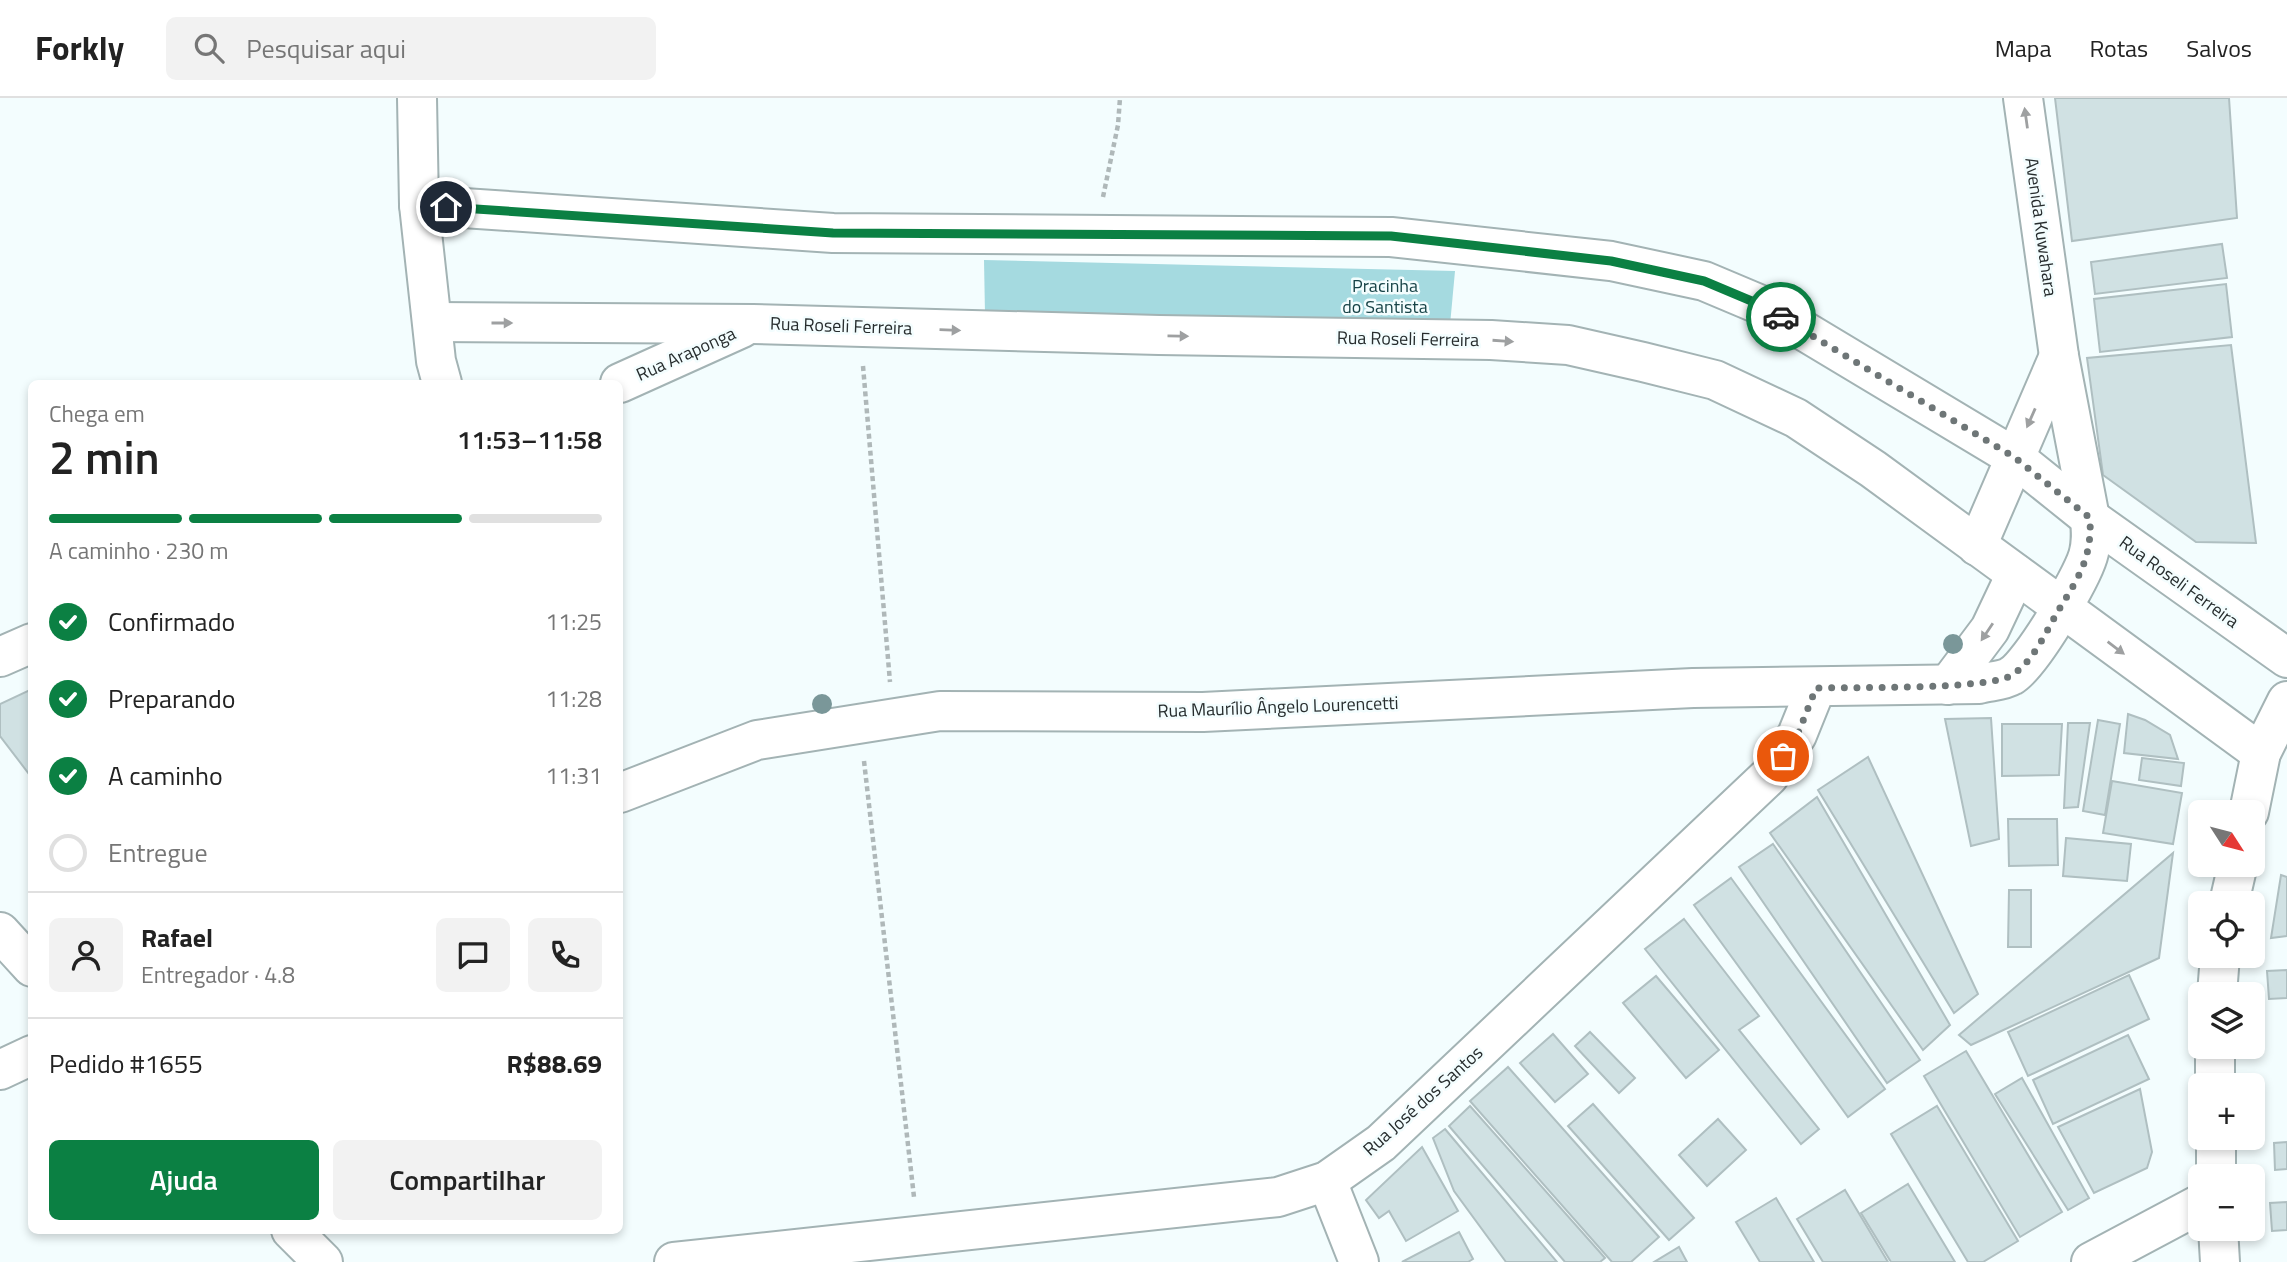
<!DOCTYPE html>
<html lang="pt">
<meta charset="utf-8">
<style>
:root{--surface:#fff;--page:#f2f2f2;--text:#222;--muted:#767676;--line:#e0e0e0;--accent:#0b8043}
body{margin:0;font-family:"Titillium Web",sans-serif;background:var(--page);color:var(--text);height:100vh;display:flex;flex-direction:column;font-size:26px;white-space:nowrap}
*{box-sizing:border-box;margin:0}
p{font-size:23px;color:var(--muted)}
.icon{flex:none;width:38px;height:38px;fill:none;stroke:currentColor;stroke-width:2;stroke-linecap:round;stroke-linejoin:round}
.map{position:relative;flex:1;overflow:hidden}
.details{position:absolute;left:28px;top:282px;width:595px;height:854px;display:flex;flex-direction:column;background:var(--surface);border-radius:10px;box-shadow:0 4px 10px #0003}
.details>*{flex:none}
.needle{width:46px;rotate:126deg}
.buttons{position:absolute;left:2188px;top:702px;display:grid;gap:14px}
.buttons a{display:grid;place-items:center;width:77px;height:77px;border-radius:10px;background:var(--surface);box-shadow:0 4px 10px #0003;font-size:35px}
.pin{position:absolute;display:grid;place-items:center;width:60px;height:60px;color:#fff;margin:-30px;border:4px solid #fff;border-radius:50%;box-shadow:0 2px 7px #0007}
.courier{position:absolute;display:grid;place-items:center;width:70px;height:70px;margin:-35px;border:5px solid #0b8043;border-radius:50%;background:#fff;color:#222;box-shadow:0 2px 9px #0007}
.overview em{font-style:normal;font-weight:600}
.overview div{display:flex;flex-direction:column-reverse}
.overview{display:flex;align-items:center;justify-content:space-between;height:119px;padding:0 21px}
h1{font-size:46px;font-weight:600;line-height:52px}
.bar{display:grid;grid-template-columns:repeat(4,1fr);gap:10px 7px;align-content:center;height:84px;padding:0 21px}
.bar i{height:9px;border-radius:5px;background:var(--line)}
.bar .on{background:var(--accent)}
.bar p{grid-column:span 4}
.line{display:flex;align-items:center;gap:18px;padding:0 21px;border-top:2px solid var(--line)}
.line div{flex:1}
.round{display:grid;place-items:center;flex:none;width:74px;height:74px;border-radius:10px;background:var(--page)}
ol{padding:0 21px;list-style:none}
li{display:flex;align-items:center;gap:21px;height:77px}
li p{margin-inline-start:auto}
li .icon{padding:7px;border-radius:50%;background:var(--accent);color:#fff;stroke-width:4}
li:last-child{color:var(--muted)}
li i{width:38px;height:38px;border:4px solid var(--line);border-radius:50%}
.action{display:flex;gap:14px;margin-top:auto;padding:14px 21px}
.action a{flex:1;height:80px;border-radius:10px;background:var(--accent);color:#fff;font-size:28px;font-weight:600;line-height:80px;text-align:center}
.action a+a{background:var(--page);color:var(--text)}
header{display:flex;align-items:center;gap:42px;box-sizing:border-box;height:98px;padding:0 35px;background:var(--surface);border-bottom:2px solid var(--line)}
header strong{font-size:33px}
nav{display:flex;gap:38px;margin-inline-start:auto;font-size:24px}
.search{width:490px;height:63px;background:var(--page);display:flex;align-items:center;gap:18px;box-sizing:border-box;padding:0 24px;border-radius:10px;color:var(--muted);font-size:26px}
.map>svg:first-child{display:block}
.green{fill:#a5dae0}
.building{fill:#d0e1e3;stroke:#afbfc1;stroke-width:2}
.lines{fill:none;stroke-linecap:round;stroke-linejoin:round}
.minor-casing{stroke:#a3b3b4;stroke-width:42}
.path{stroke:#afb8b9;stroke-width:4.5;stroke-dasharray:5 3.5;stroke-linecap:butt}
.minor{stroke:#fff;stroke-width:38}
.tree{fill:#7a9799}
.oneway{fill:#9ea0a1}
.done{stroke:#6e7677;stroke-width:7;stroke-dasharray:0 12.6}
.route{stroke:#0b8043;stroke-width:9}
.labels{text-anchor:middle;stroke-width:5;stroke-linejoin:round;paint-order:stroke}
.street-label{font-size:18px;fill:#272d2e;stroke:#f3fdfe}
.park-label{font-size:18px;fill:#174347;stroke:#f3fdfe}
</style>
<header>
<strong>Forkly</strong>
<div class="search"><svg class="icon" aria-label="search" viewBox="0 0 24 24"><circle cx="10" cy="10" r="6"/><path d="M15 15l6 6"/></svg>Pesquisar aqui</div>
<nav><a>Mapa</a><a>Rotas</a><a>Salvos</a></nav>
</header>
<div class="map">
<svg width="2287" height="1164" viewBox="0 0 2287 1164">
<rect width="100%" height="100%" fill="#f3fdfe"/>
<path class="green" d="M 984,162 L 1455,173 L 1450,227 L 985,216 Z"/>
<g class="building">
<path d="M 2055,0 L 2229,0 L 2237,120 L 2072,143 Z"/>
<path d="M 2222,146 L 2227,180 L 2095,196 L 2091,164 Z"/>
<path d="M 2226,186 L 2232,239 L 2100,254 L 2094,201 Z"/>
<path d="M 2231,247 L 2256,445 L 2196,444 L 2103,377 L 2087,260 Z"/>
<path d="M 32,591 L 32,680 L 0,638 L 0,606 Z"/>
<path d="M 2128,616 L 2145,622 L 2170,637 L 2178,661 L 2124,655 Z"/>
<path d="M 1991,620 L 1999,741 L 1971,748 L 1945,621 Z"/>
<path d="M 2098,622 L 2120,626 L 2105,717 L 2083,713 Z"/>
<path d="M 2068,625 L 2090,625 L 2078,709 L 2064,710 Z"/>
<path d="M 2002,626 L 2062,626 L 2059,677 L 2002,678 Z"/>
<path d="M 1868,659 L 1978,896 L 1954,915 L 1818,692 Z"/>
<path d="M 2142,660 L 2184,665 L 2181,688 L 2139,682 Z"/>
<path d="M 2112,683 L 2182,695 L 2173,746 L 2103,735 Z"/>
<path d="M 1817,699 L 1950,927 L 1923,952 L 1770,735 Z"/>
<path d="M 2008,721 L 2057,721 L 2058,767 L 2009,768 Z"/>
<path d="M 2066,740 L 2131,746 L 2127,783 L 2063,778 Z"/>
<path d="M 1773,746 L 1920,962 L 1887,985 L 1739,769 Z"/>
<path d="M 2173,755 L 2159,860 L 1971,947 L 1959,937 Z"/>
<path d="M 2281,777 L 2287,779 L 2287,838 L 2271,840 Z"/>
<path d="M 1731,780 L 1885,991 L 1848,1019 L 1694,807 Z"/>
<path d="M 2009,792 L 2031,792 L 2031,849 L 2008,849 Z"/>
<path d="M 1684,821 L 1759,918 L 1739,932 L 1819,1031 L 1801,1046 L 1645,851 Z"/>
<path d="M 2287,872 L 2287,900 L 2269,901 L 2267,873 Z"/>
<path d="M 2129,877 L 2149,921 L 2028,978 L 2008,934 Z"/>
<path d="M 1656,878 L 1719,952 L 1686,980 L 1623,905 Z"/>
<path d="M 1590,934 L 1635,980 L 1619,995 L 1575,948 Z"/>
<path d="M 1553,936 L 1588,976 L 1555,1004 L 1520,965 Z"/>
<path d="M 2128,937 L 2149,981 L 2053,1026 L 2033,982 Z"/>
<path d="M 1966,953 L 2062,1114 L 2020,1139 L 1924,978 Z"/>
<path d="M 1508,969 L 1659,1139 L 1631,1164 L 1612,1164 L 1470,1003 Z"/>
<path d="M 2022,980 L 2089,1100 L 2068,1112 L 1995,996 Z"/>
<path d="M 2140,991 L 2152,1054 L 2147,1070 L 2094,1095 L 2058,1029 Z"/>
<path d="M 1593,1006 L 1694,1120 L 1669,1142 L 1568,1028 Z"/>
<path d="M 1470,1008 L 1605,1160 L 1600,1164 L 1565,1164 L 1449,1028 Z"/>
<path d="M 1937,1008 L 2018,1143 L 1983,1164 L 1968,1164 L 1891,1036 Z"/>
<path d="M 1718,1021 L 1746,1052 L 1707,1088 L 1679,1057 Z"/>
<path d="M 1445,1031 L 1557,1164 L 1506,1164 L 1454,1093 L 1433,1040 Z"/>
<path d="M 2287,1044 L 2287,1071 L 2275,1072 L 2274,1045 Z"/>
<path d="M 1422,1049 L 1458,1113 L 1406,1143 L 1389,1113 L 1379,1120 L 1366,1102 Z"/>
<path d="M 1908,1086 L 1955,1164 L 1891,1164 L 1861,1115 Z"/>
<path d="M 1845,1092 L 1888,1164 L 1823,1164 L 1797,1121 Z"/>
<path d="M 1776,1100 L 1814,1164 L 1760,1164 L 1736,1124 Z"/>
<path d="M 2287,1104 L 2287,1132 L 2272,1133 L 2270,1105 Z"/>
<path d="M 1459,1134 L 1473,1161 L 1468,1164 L 1402,1164 Z"/>
<path d="M 1679,1149 L 1687,1164 L 1654,1164 Z"/>
</g>
<g class="lines">
<defs>
<g id="minor">
<path d="M 417,0 L 419,107 L 436,263 L 442,285"/>
<path d="M 419,107 L 833,135 L 1391,139 L 1611,163 L 1704,183 L 1761,207 L 2014,359 L 2090,420 L 2287,560"/>
<path d="M 434,224 L 753,226 L 1159,237 L 1491,242 L 1568,247 L 1643,264 L 1715,282 L 1796,320 L 1873,371 L 2261,655"/>
<path d="M 620,285 L 742,230"/>
<path d="M 1977,448 L 2059,258"/>
<path d="M 0,559 L 32,545"/>
<path d="M 1948,587 L 1990,531 L 2016,476"/>
<path d="M 620,695 L 757,642 L 940,613 L 1203,614 L 1693,590 L 1979,586 C 1989,583 2003,583 2011,578 C 2031,567 2081,481 2088,458 C 2092,445 2091,433 2090,420 L 2059,258 L 2023,0"/>
<path d="M 2249,714 L 2261,655 L 2287,603"/>
<path d="M 2229,805 L 2238,766"/>
<path d="M 0,834 L 32,869"/>
<path d="M 2217,896 L 2220,858"/>
<path d="M 2215,948 L 2215,987"/>
<path d="M 0,972 L 32,957"/>
<path d="M 2216,1040 L 2216,1078"/>
<path d="M 1327,1083 L 1359,1164"/>
<path d="M 2218,1130 L 2220,1164"/>
<path d="M 291,1132 L 323,1164"/>
<path d="M 674,1164 L 1278,1099 L 1327,1083 L 1381,1045 L 1769,678 L 1797,637 L 1816,590"/>
<path d="M 2091,1164 L 2200,1106"/>
</g>
</defs>
<use href="#minor" class="minor-casing"/>
<g class="path">
<path d="M 1103,99 L 1118,27 L 1120,0"/>
<path d="M 863,268 L 890,584"/>
<path d="M 864,663 L 914,1099"/>
</g>
<use href="#minor" class="minor"/>
</g>
<g class="tree">
<circle cx="1953" cy="546" r="10"/>
<circle cx="822" cy="606" r="10"/>
</g>
<defs><path id="oneway-solid" d="M-6-.8H1V-3.2L6.5 0L1 3.2V.8H-6Z" transform="scale(1.75)"/></defs>
<g class="oneway">
<use href="#oneway-solid" transform="translate(2026 20) rotate(-98)"/>
<use href="#oneway-solid" transform="translate(502 225)"/>
<use href="#oneway-solid" transform="translate(950 232) rotate(2)"/>
<use href="#oneway-solid" transform="translate(1178 238) rotate(1)"/>
<use href="#oneway-solid" transform="translate(1503 243) rotate(4)"/>
<use href="#oneway-solid" transform="translate(2031 320) rotate(114)"/>
<use href="#oneway-solid" transform="translate(1987 534) rotate(124)"/>
<use href="#oneway-solid" transform="translate(2116 550) rotate(37)"/>
</g>
<g class="lines">
<path class="done" d="M 1781,219 L 2014,359 L 2090,420 C 2092,460 2079,479 2058,513 C 2046,534 2033,564 2012,577 C 1989,592 1851,589 1816,590 L 1797,638 L 1783,658"/>
<path class="route" d="M 446,109 L 833,135 L 1391,138 L 1611,163 L 1704,183 L 1761,207 L 1781,219"/>
</g>
<g class="labels">
<g class="street-label">
<text transform="translate(2041 129) rotate(82)" y="6">Avenida Kuwahara</text>
<text transform="translate(841 228) rotate(2)" y="6">Rua Roseli Ferreira</text>
<text transform="translate(1408 241) rotate(1)" y="6">Rua Roseli Ferreira</text>
<text transform="translate(686 256) rotate(-24)" y="6">Rua Araponga</text>
<text transform="translate(2179 484) rotate(36)" y="6">Rua Roseli Ferreira</text>
<text transform="translate(1278 609) rotate(-2)" y="6">Rua Maurílio Ângelo Lourencetti</text>
<text transform="translate(1423 1003) rotate(-42)" y="6">Rua José dos Santos</text>
</g>
<g class="park-label">
<text x="1385" y="194">Pracinha<tspan x="1385" dy="21">do Santista</tspan></text>
</g>
</g>
</svg>
<div class="buttons">
<a><svg class="needle" viewBox="-14 -14 28 28"><path d="M0-13l5 13h-10z" fill="#e53935"/><path d="M0 13l5-13h-10z" fill="#767676"/></svg></a>
<a><svg class="icon" aria-label="locate" viewBox="0 0 24 24"><circle cx="12" cy="12" r="6"/><path d="M12 2v4M12 18v4M2 12h4M18 12h4"/></svg></a>
<a><svg class="icon" aria-label="layers" viewBox="0 0 24 24"><path d="M12 4l9 5-9 5-9-5zM3 14l9 5 9-5"/></svg></a>
<a>+</a>
<a>−</a>
</div>
<div class="pin" style="left:1783px;top:658px;background:#ea580c"><svg class="icon" aria-label="bag" viewBox="0 0 24 24"><path d="M5 8h14l-1 12H6zM9 8a3 3 0 0 1 6 0"/></svg></div>
<div class="pin" style="left:446px;top:109px;background:#1f2937"><svg class="icon" aria-label="home" viewBox="0 0 24 24"><path d="M3 11l9-7 9 7M6 9v11h12V9"/></svg></div>
<div class="courier" style="left:1781px;top:219px"><svg class="icon" aria-label="car" viewBox="0 0 24 24"><path d="M5 17H2v-5l4-1 3-4h7l3 4 3 1v5h-3M9 17h6M6 11h13"/><circle cx="7" cy="17" r="2"/><circle cx="17" cy="17" r="2"/></svg></div>
<section class="details">
<div class="overview"><div><h1>2 min</h1><p>Chega em</p></div><em>11:53–11:58</em></div>
<div class="bar"><i class="on"></i><i class="on"></i><i class="on"></i><i></i><p>A caminho · 230 m</p></div>
<ol>
<li><svg class="icon" aria-label="check" viewBox="0 0 24 24"><path d="M5 12l5 5 9-10"/></svg>Confirmado<p>11:25</p></li>
<li><svg class="icon" aria-label="check" viewBox="0 0 24 24"><path d="M5 12l5 5 9-10"/></svg>Preparando<p>11:28</p></li>
<li><svg class="icon" aria-label="check" viewBox="0 0 24 24"><path d="M5 12l5 5 9-10"/></svg>A caminho<p>11:31</p></li>
<li><i></i>Entregue</li>
</ol>
<div class="line" style="height:126px"><a class="round"><svg class="icon" aria-label="person" viewBox="0 0 24 24"><circle cx="12" cy="8" r="4"/><path d="M4 21q1-7 8-7t8 7"/></svg></a><div><b>Rafael</b><p>Entregador · 4.8</p></div><a class="round"><svg class="icon" aria-label="chat" viewBox="0 0 24 24"><path d="M4 5h16v11H9l-5 4z"/></svg></a><a class="round"><svg class="icon" aria-label="phone" viewBox="0 0 24 24"><path d="M5 4h4l2 5-3 2q2 4 5 5l2-3 5 2v4C11 20 4 13 5 4z"/></svg></a></div>
<div class="line" style="height:91px"><div>Pedido #1655</div><b>R$88.69</b></div>
<div class="action"><a>Ajuda</a><a>Compartilhar</a></div>
</section>
</div>
